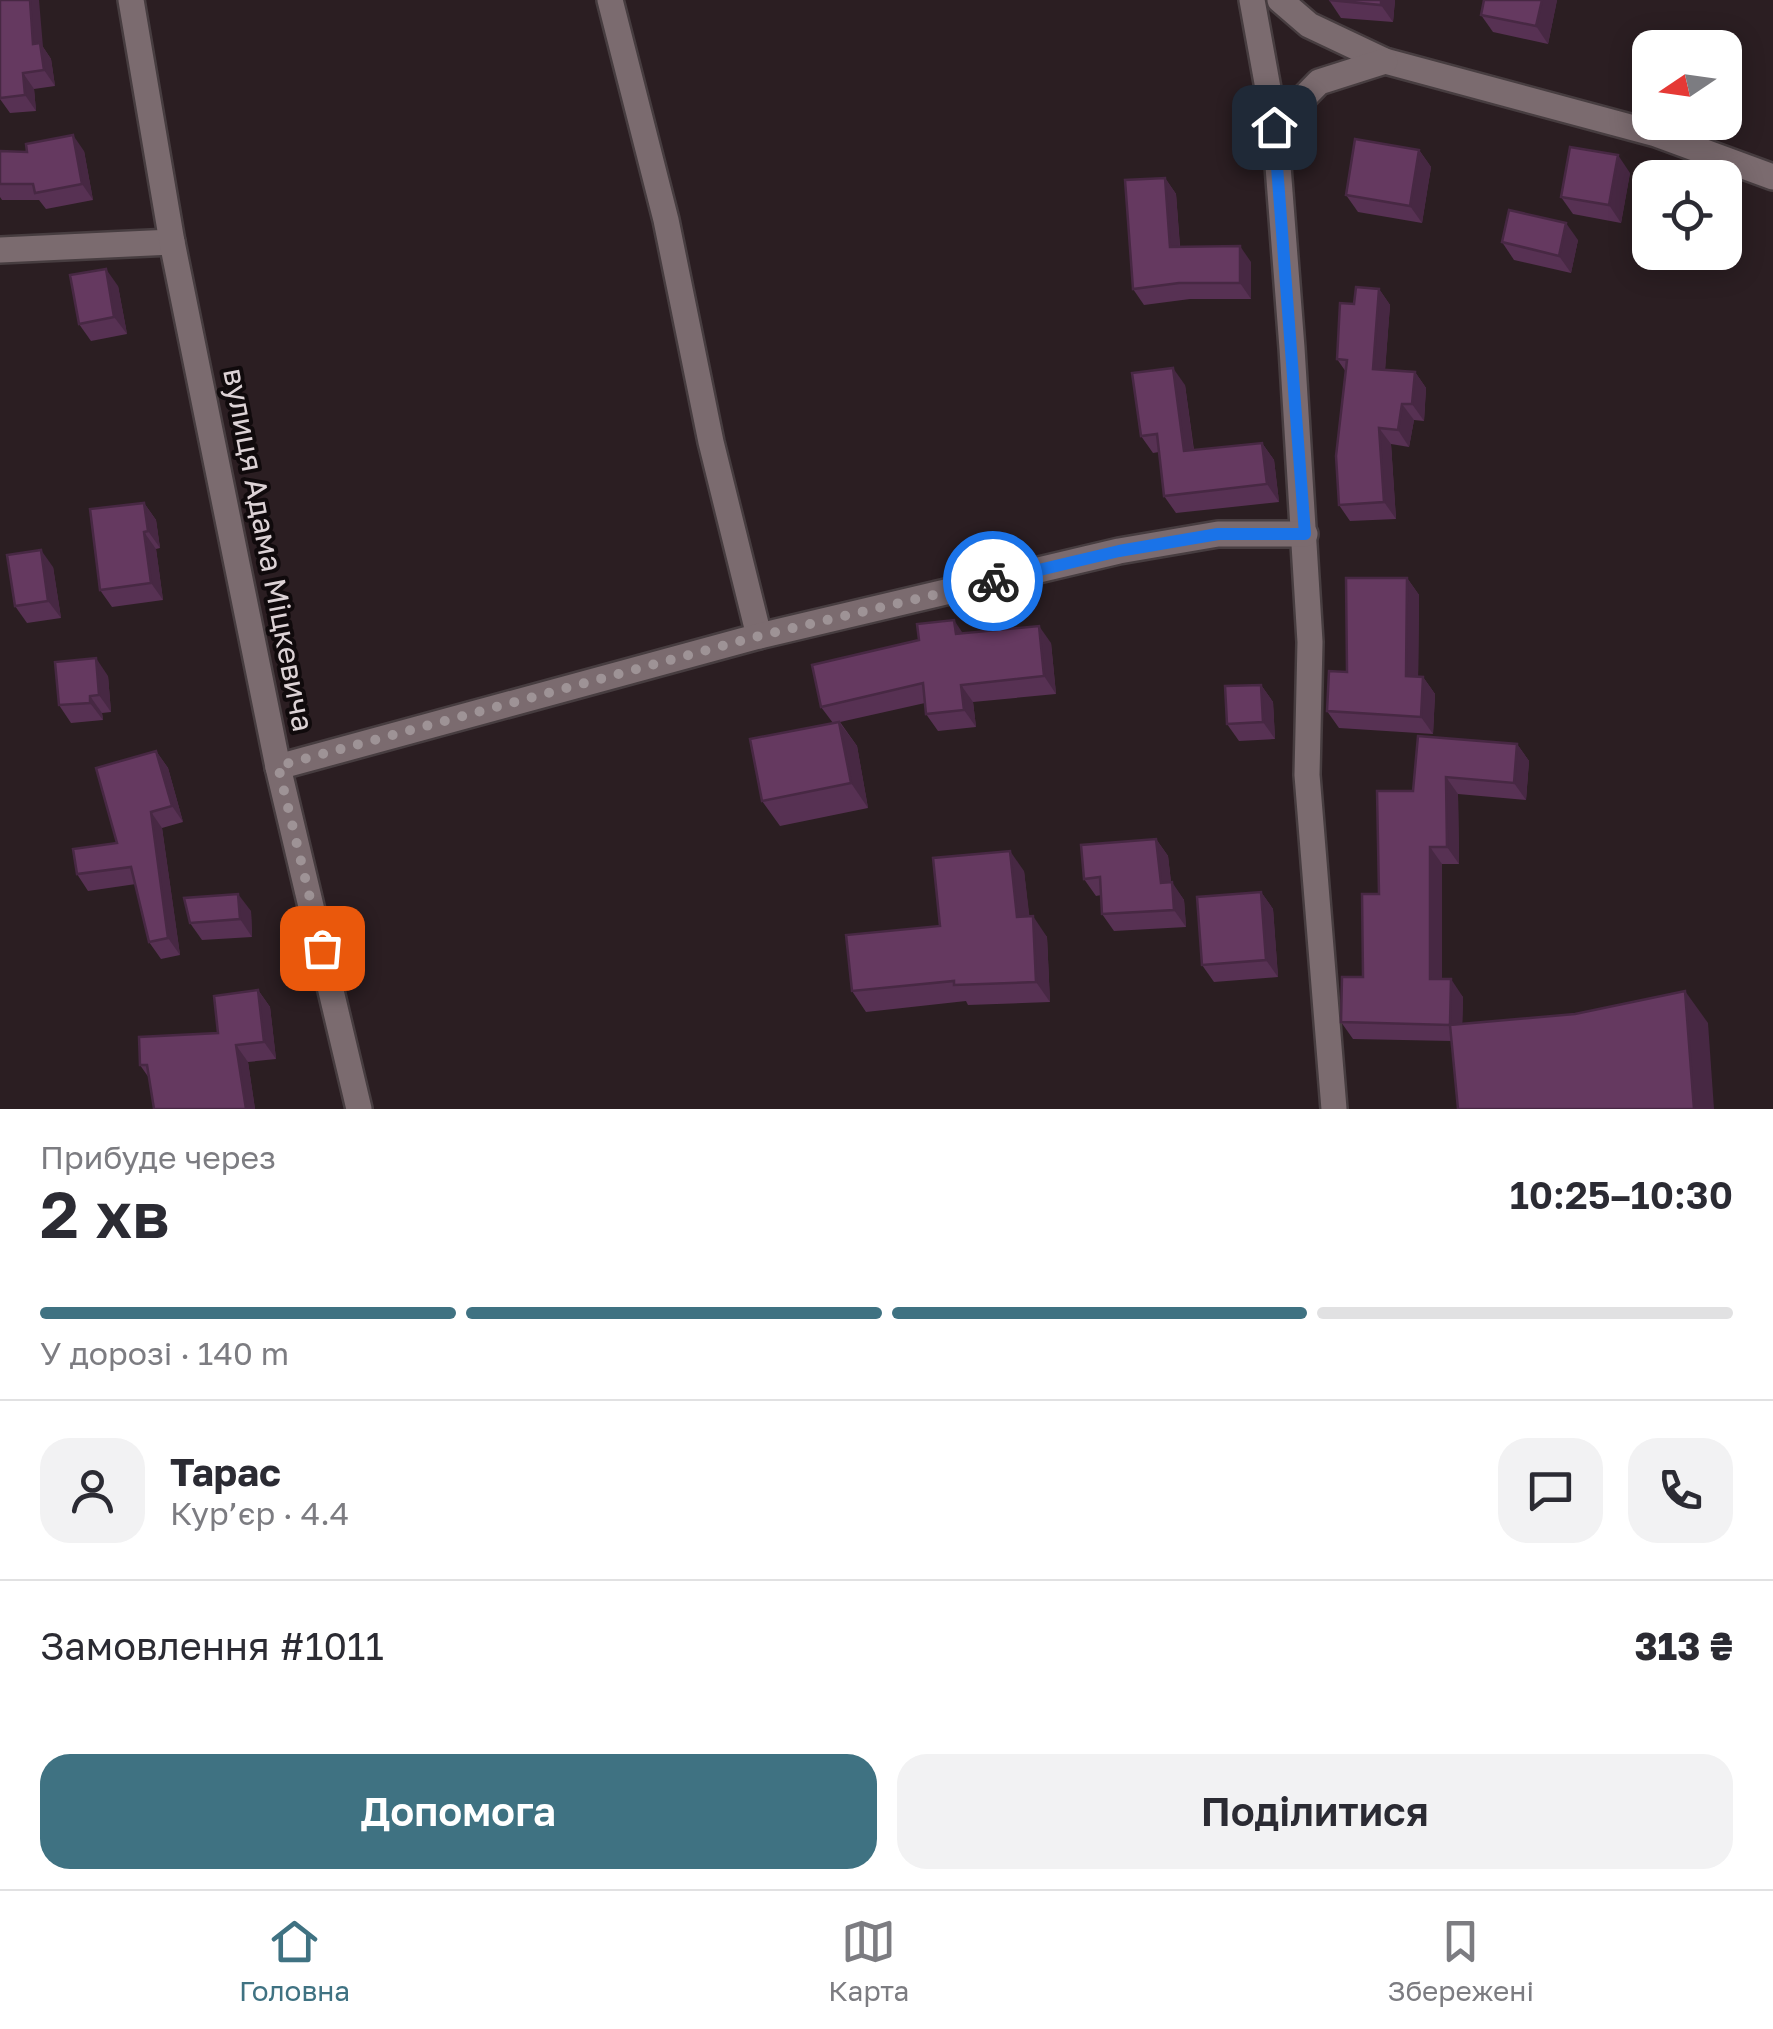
<!DOCTYPE html>
<html lang="uk">
<meta charset="utf-8">
<style>
:root{--surface:#fff;--page:#f2f2f3;--text:#2b2b33;--muted:#7c7c81;--line:#e1e1e2;--accent:#3f7282}
body{margin:0;font-family:"Golos Text",sans-serif;background:var(--page);color:var(--text);height:100vh;display:flex;flex-direction:column;font-size:38px;white-space:nowrap}
*{box-sizing:border-box;margin:0}
p{font-size:32px;color:var(--muted)}
.icon{flex:none;width:55px;height:55px;fill:none;stroke:currentColor;stroke-width:2;stroke-linecap:round;stroke-linejoin:round}
.map{position:relative;height:1109px;overflow:hidden}
.side{display:flex;flex-direction:column;background:var(--surface);flex:1}
.side>*{flex:none}
.needle{width:65px;rotate:257deg}
.controls{position:absolute;left:1632px;top:30px;display:grid;gap:20px}
.controls a{display:grid;place-items:center;width:110px;height:110px;border-radius:20px;background:var(--surface);box-shadow:0 5px 25px #0003;font-size:50px}
.pin{position:absolute;display:grid;place-items:center;width:85px;height:85px;color:#fff;margin:-42px;border-radius:20px;box-shadow:0 5px 15px #0006}
.courier{position:absolute;display:grid;place-items:center;width:100px;height:100px;margin:-50px;border:8px solid #1a73e8;border-radius:50%;background:#fff;color:#222;box-shadow:0 2px 12px #0007}
.headline em{font-style:normal;font-weight:600}
.headline div{display:flex;flex-direction:column-reverse}
.headline{display:flex;align-items:center;justify-content:space-between;height:170px;padding:0 40px}
h1{font-size:65px;font-weight:600;line-height:75px}
.bar{display:grid;grid-template-columns:repeat(4,1fr);gap:15px 10px;align-content:center;height:120px;padding:0 40px}
.bar i{height:12px;border-radius:8px;background:var(--line)}
.bar .current{background:var(--accent)}
.bar p{grid-column:span 4}
.line{display:flex;align-items:center;gap:25px;padding:0 40px;border-top:2px solid var(--line)}
.line div{flex:1}
.round{display:grid;place-items:center;flex:none;width:105px;height:105px;border-radius:30px;background:var(--page)}
.cta{display:flex;gap:20px;margin-top:auto;padding:20px 40px}
.cta a{flex:1;height:115px;border-radius:30px;background:var(--accent);color:#fff;font-size:40px;font-weight:600;line-height:115px;text-align:center}
.cta a+a{background:var(--page);color:var(--text)}
.tabs{display:flex;justify-content:space-around;align-items:center;height:140px;border-top:2px solid var(--line);background:var(--surface);font-size:28px;color:var(--muted)}
.tabs a{display:grid;justify-items:center;gap:5px}
.tabs .current{color:var(--accent)}
.map>svg:first-child{display:block}
.lines{fill:none;stroke-linecap:round;stroke-linejoin:round}
.minor-casing{stroke:#473d40;stroke-width:30}
.tertiary-casing{stroke:#473d40;stroke-width:30}
.minor{stroke:#7b6b6f;stroke-width:25}
.tertiary{stroke:#7b6b6f;stroke-width:25}
.wall{fill:#573153}
.shaded-wall{fill:#472843}
.building{fill:#653960;stroke:#472843;stroke-width:2.5}
.done{stroke:#9e9396;stroke-width:10;stroke-dasharray:0 18}
.route{stroke:#1a73e8;stroke-width:12}
.labels{text-anchor:middle;stroke-width:8;stroke-linejoin:round;paint-order:stroke}
.street-label{font-size:30px;fill:#dcd2d5;stroke:#100a0c}
</style>
<div class="map">
<svg width="1773" height="1109" viewBox="0 0 1773 1109">
<rect width="100%" height="100%" fill="#2b1e22"/>
<g class="lines">
<defs>
<g id="minor">
<path d="M 610,0 L 666,220 L 711,442 L 759,636"/>
<path d="M 1252,0 L 1275,127 L 1292,348 L 1310,642 L 1307,775 L 1334,1109"/>
<path d="M 1280,0 L 1309,25 L 1385,61 L 1656,134 L 1773,177"/>
<path d="M 1275,127 L 1319,82 L 1385,61"/>
<path d="M 0,250 L 172,242"/>
<path d="M 278,767 L 759,636 L 1119,551 L 1218,534 L 1305,534"/>
</g>
<path id="tertiary" d="M 131,0 L 172,242 L 278,767 L 359,1109"/>
</defs>
<use href="#minor" class="minor-casing"/>
<use href="#tertiary" class="tertiary-casing"/>
<use href="#minor" class="minor"/>
<use href="#tertiary" class="tertiary"/>
</g>
<g class="wall">
<path d="M 0,0 L 43,47 L 51,59 L 55,86 L 34,89 L 36,111 L 10,113 L 0,99 Z"/>
<path d="M 1329,0 L 1395,0 L 1393,22 L 1341,18 Z"/>
<path d="M 1484,0 L 1557,0 L 1548,44 L 1493,32 L 1481,15 Z"/>
<path d="M 1419,150 L 1431,167 L 1422,223 L 1358,212 L 1346,195 Z"/>
<path d="M 0,151 L 84,151 L 93,200 L 46,209 L 39,200 L 2,200 L 0,197 Z"/>
<path d="M 1630,173 L 1621,223 L 1573,214 L 1561,197 Z"/>
<path d="M 1165,178 L 1176,194 L 1180,246 L 1251,262 L 1251,299 L 1190,299 L 1144,305 L 1133,289 Z"/>
<path d="M 1578,240 L 1571,273 L 1514,260 L 1502,242 Z"/>
<path d="M 118,286 L 127,334 L 91,341 L 79,324 Z"/>
<path d="M 1379,289 L 1390,305 L 1385,369 L 1415,372 L 1426,388 L 1424,421 L 1414,420 L 1409,447 L 1391,444 L 1396,519 L 1350,521 L 1339,505 L 1346,372 L 1337,359 L 1354,304 Z"/>
<path d="M 1185,385 L 1194,450 L 1262,443 L 1274,460 L 1279,502 L 1176,513 L 1164,496 L 1159,452 L 1153,453 L 1141,436 Z"/>
<path d="M 144,503 L 156,520 L 160,548 L 156,549 L 163,600 L 112,607 L 100,590 Z"/>
<path d="M 53,567 L 61,618 L 27,623 L 15,606 Z"/>
<path d="M 1407,578 L 1419,595 L 1418,676 L 1423,677 L 1435,694 L 1433,734 L 1339,728 L 1327,711 L 1347,672 Z"/>
<path d="M 964,634 L 1051,643 L 1056,694 L 973,702 L 976,727 L 938,731 L 926,714 L 925,703 L 840,722 L 857,746 L 868,808 L 780,826 L 762,801 L 833,723 L 821,707 Z"/>
<path d="M 108,676 L 111,712 L 102,713 L 103,720 L 71,723 L 59,705 Z"/>
<path d="M 1261,685 L 1273,702 L 1275,739 L 1239,741 L 1227,724 Z"/>
<path d="M 1517,744 L 1529,761 L 1526,800 L 1458,794 L 1459,864 L 1442,864 L 1442,979 L 1463,997 L 1462,1024 L 1708,1023 L 1452,1041 L 1353,1039 L 1341,1022 L 1363,977 L 1379,894 L 1413,791 Z"/>
<path d="M 156,751 L 168,768 L 183,822 L 162,828 L 180,955 L 161,959 L 149,942 L 136,884 L 88,891 L 77,874 L 117,843 Z"/>
<path d="M 1156,839 L 1168,856 L 1171,882 L 1184,900 L 1186,927 L 1114,931 L 1102,914 L 1101,895 L 1096,896 L 1084,879 Z"/>
<path d="M 1024,871 L 1029,916 L 1047,937 L 1050,1002 L 968,1005 L 966,1001 L 866,1012 L 852,991 L 940,926 Z"/>
<path d="M 1261,892 L 1273,909 L 1278,977 L 1214,982 L 1202,965 Z"/>
<path d="M 251,911 L 252,937 L 202,940 L 190,923 Z"/>
<path d="M 258,990 L 270,1007 L 276,1059 L 248,1062 L 255,1109 L 154,1109 L 149,1078 L 140,1065 L 218,1033 Z"/>
</g>
<g class="shaded-wall">
<path d="M 30,0 L 39,0 L 43,47 L 51,59 L 55,86 L 44,70 L 33,44 Z"/>
<path d="M 1381,0 L 1395,0 L 1393,22 L 1381,5 Z"/>
<path d="M 1542,0 L 1557,0 L 1548,44 L 1536,26 Z"/>
<path d="M 23,73 L 34,89 L 36,111 L 25,95 Z"/>
<path d="M 73,135 L 84,151 L 93,200 L 82,184 Z"/>
<path d="M 1419,150 L 1431,167 L 1422,223 L 1410,206 Z"/>
<path d="M 1618,155 L 1630,173 L 1621,223 L 1609,205 Z"/>
<path d="M 1165,178 L 1176,194 L 1181,263 L 1170,247 Z"/>
<path d="M 1566,223 L 1578,240 L 1571,273 L 1559,256 Z"/>
<path d="M 1240,246 L 1251,262 L 1251,299 L 1240,283 Z"/>
<path d="M 106,269 L 118,286 L 127,334 L 114,317 Z"/>
<path d="M 1379,289 L 1390,305 L 1384,385 L 1373,369 Z"/>
<path d="M 1173,368 L 1185,385 L 1196,468 L 1184,451 Z"/>
<path d="M 1415,372 L 1426,388 L 1424,421 L 1412,404 Z"/>
<path d="M 1402,404 L 1414,420 L 1409,447 L 1398,430 Z"/>
<path d="M 1379,428 L 1391,444 L 1396,519 L 1384,502 Z"/>
<path d="M 1262,443 L 1274,460 L 1279,502 L 1267,484 Z"/>
<path d="M 144,503 L 156,520 L 160,548 L 148,531 Z"/>
<path d="M 144,532 L 156,549 L 163,600 L 151,583 Z"/>
<path d="M 41,550 L 53,567 L 61,618 L 48,601 Z"/>
<path d="M 1407,578 L 1419,595 L 1418,693 L 1406,676 Z"/>
<path d="M 954,620 L 966,638 L 956,634 Z"/>
<path d="M 1039,626 L 1051,643 L 1056,694 L 1044,676 Z"/>
<path d="M 96,658 L 108,676 L 111,712 L 99,695 Z"/>
<path d="M 1423,677 L 1435,694 L 1433,734 L 1421,717 Z"/>
<path d="M 961,685 L 973,702 L 976,727 L 964,710 Z"/>
<path d="M 1261,685 L 1273,702 L 1275,739 L 1263,722 Z"/>
<path d="M 90,696 L 102,713 L 103,720 L 90,703 Z"/>
<path d="M 839,722 L 857,746 L 868,808 L 851,783 Z"/>
<path d="M 1517,744 L 1529,761 L 1526,800 L 1514,783 Z"/>
<path d="M 156,751 L 168,768 L 183,822 L 172,806 Z"/>
<path d="M 1446,777 L 1458,794 L 1459,864 L 1447,847 Z"/>
<path d="M 151,812 L 162,828 L 180,955 L 168,938 Z"/>
<path d="M 1156,839 L 1168,856 L 1173,900 L 1161,883 Z"/>
<path d="M 1430,847 L 1442,864 L 1442,996 L 1430,979 Z"/>
<path d="M 1010,851 L 1024,871 L 1032,937 L 1017,917 Z"/>
<path d="M 1172,882 L 1184,900 L 1186,927 L 1174,910 Z"/>
<path d="M 1261,892 L 1273,909 L 1278,977 L 1266,960 Z"/>
<path d="M 238,894 L 251,911 L 252,937 L 240,919 Z"/>
<path d="M 1033,916 L 1047,937 L 1050,1002 L 1036,982 Z"/>
<path d="M 1451,979 L 1463,997 L 1462,1042 L 1450,1025 Z"/>
<path d="M 258,990 L 270,1007 L 276,1059 L 264,1042 Z"/>
<path d="M 1685,991 L 1708,1023 L 1714,1109 L 1694,1109 Z"/>
<path d="M 236,1045 L 248,1062 L 255,1109 L 246,1109 Z"/>
</g>
<g class="building">
<path d="M 0,0 L 30,0 L 33,44 L 40,43 L 44,70 L 23,73 L 25,95 L 0,98 Z"/>
<path d="M 1329,0 L 1381,0 L 1381,5 Z"/>
<path d="M 1484,0 L 1542,0 L 1536,26 L 1481,15 Z"/>
<path d="M 73,135 L 82,184 L 35,193 L 33,184 L 0,184 L 0,151 L 27,152 L 26,144 Z"/>
<path d="M 1355,139 L 1419,150 L 1410,206 L 1346,195 Z"/>
<path d="M 1570,147 L 1618,155 L 1609,205 L 1561,197 Z"/>
<path d="M 1165,178 L 1170,247 L 1240,246 L 1240,283 L 1179,283 L 1133,289 L 1125,180 Z"/>
<path d="M 1509,210 L 1566,223 L 1559,256 L 1502,242 Z"/>
<path d="M 106,269 L 114,317 L 79,324 L 70,275 Z"/>
<path d="M 1356,287 L 1379,289 L 1373,369 L 1415,372 L 1412,404 L 1402,404 L 1398,430 L 1379,428 L 1384,502 L 1339,505 L 1336,456 L 1347,360 L 1337,359 L 1340,303 L 1354,304 Z"/>
<path d="M 1173,368 L 1184,451 L 1262,443 L 1267,484 L 1164,496 L 1157,434 L 1141,436 L 1132,373 Z"/>
<path d="M 144,503 L 148,531 L 144,532 L 151,583 L 100,590 L 90,509 Z"/>
<path d="M 41,550 L 48,601 L 15,606 L 7,555 Z"/>
<path d="M 1346,578 L 1407,578 L 1406,676 L 1423,677 L 1421,717 L 1327,711 L 1329,671 L 1347,672 Z"/>
<path d="M 954,620 L 956,634 L 1039,626 L 1044,676 L 961,685 L 964,710 L 926,714 L 923,683 L 821,707 L 812,665 L 919,640 L 917,624 Z"/>
<path d="M 96,658 L 99,695 L 90,696 L 90,703 L 59,705 L 55,662 Z"/>
<path d="M 1261,685 L 1263,722 L 1227,724 L 1225,686 Z"/>
<path d="M 839,722 L 851,783 L 762,801 L 750,739 Z"/>
<path d="M 1418,736 L 1517,744 L 1514,783 L 1446,777 L 1447,847 L 1430,847 L 1430,979 L 1451,979 L 1450,1025 L 1341,1022 L 1342,977 L 1363,977 L 1362,894 L 1379,894 L 1377,791 L 1413,791 Z"/>
<path d="M 156,751 L 172,806 L 151,812 L 168,938 L 149,942 L 131,867 L 77,874 L 73,849 L 117,843 L 96,768 Z"/>
<path d="M 1156,839 L 1161,883 L 1172,882 L 1174,910 L 1102,914 L 1100,877 L 1084,879 L 1081,845 Z"/>
<path d="M 1010,851 L 1017,917 L 1033,916 L 1036,982 L 954,985 L 954,981 L 852,991 L 846,935 L 940,926 L 933,858 Z"/>
<path d="M 1261,892 L 1266,960 L 1202,965 L 1197,897 Z"/>
<path d="M 238,894 L 240,919 L 190,923 L 184,898 Z"/>
<path d="M 258,990 L 264,1042 L 236,1045 L 246,1109 L 154,1109 L 147,1065 L 140,1065 L 139,1037 L 218,1033 L 214,996 Z"/>
<path d="M 1685,991 L 1694,1109 L 1458,1109 L 1450,1025 L 1575,1014 Z"/>
</g>
<g class="lines">
<path class="done" d="M 322,948 L 278,766 L 759,636 L 993,581"/>
<path class="route" d="M 993,581 L 1119,551 L 1218,534 L 1305,534 L 1274,127"/>
</g>
<g class="labels">
<g class="street-label">
<text transform="translate(268 550) rotate(79)" y="10">вулиця Адама Міцкевича</text>
</g>
</g>
</svg>
<div class="controls">
<a><svg class="needle" viewBox="-14 -14 28 28"><path d="M0-13l5 13h-10z" fill="#e53935"/><path d="M0 13l5-13h-10z" fill="#7c7c81"/></svg></a>
<a><svg class="icon" aria-label="locate" viewBox="0 0 24 24"><circle cx="12" cy="12" r="6"/><path d="M12 2v4M12 18v4M2 12h4M18 12h4"/></svg></a>
</div>
<div class="pin" style="left:322px;top:948px;background:#ea580c"><svg class="icon" aria-label="bag" viewBox="0 0 24 24"><path d="M5 8h14l-1 12H6zM9 8a3 3 0 0 1 6 0"/></svg></div>
<div class="pin" style="left:1274px;top:127px;background:#1f2937"><svg class="icon" aria-label="home" viewBox="0 0 24 24"><path d="M3 11l9-7 9 7M6 9v11h12V9"/></svg></div>
<div class="courier" style="left:993px;top:581px"><svg class="icon" aria-label="bike" viewBox="0 0 24 24"><circle cx="6" cy="16" r="4"/><circle cx="18" cy="16" r="4"/><path d="M6 16l4-8h5l3 8M10 8l3 8H6M13 5h3"/></svg></div>
</div>
<section class="side">
<div class="headline"><div><h1>2 хв</h1><p>Прибуде через</p></div><em>10:25–10:30</em></div>
<div class="bar"><i class="current"></i><i class="current"></i><i class="current"></i><i></i><p>У дорозі · 140 m</p></div>
<div class="line" style="height:180px"><a class="round"><svg class="icon" aria-label="person" viewBox="0 0 24 24"><circle cx="12" cy="8" r="4"/><path d="M4 21q1-7 8-7t8 7"/></svg></a><div><b>Тарас</b><p>Кур’єр · 4.4</p></div><a class="round"><svg class="icon" aria-label="chat" viewBox="0 0 24 24"><path d="M4 5h16v11H9l-5 4z"/></svg></a><a class="round"><svg class="icon" aria-label="phone" viewBox="0 0 24 24"><path d="M5 4h4l2 5-3 2q2 4 5 5l2-3 5 2v4C11 20 4 13 5 4z"/></svg></a></div>
<div class="line" style="height:130px"><div>Замовлення #1011</div><b>313 ₴</b></div>
<div class="cta"><a>Допомога</a><a>Поділитися</a></div>
</section>
<nav class="tabs">
<a class="current"><svg class="icon" aria-label="home" viewBox="0 0 24 24"><path d="M3 11l9-7 9 7M6 9v11h12V9"/></svg>Головна</a>
<a><svg class="icon" aria-label="map" viewBox="0 0 24 24"><path d="M3 6l6-2 6 2 6-2v14l-6 2-6-2-6 2zM9 4v14M15 6v14"/></svg>Карта</a>
<a><svg class="icon" aria-label="saved" viewBox="0 0 24 24"><path d="M7 4h10v16l-5-4-5 4z"/></svg>Збережені</a>
</nav>
